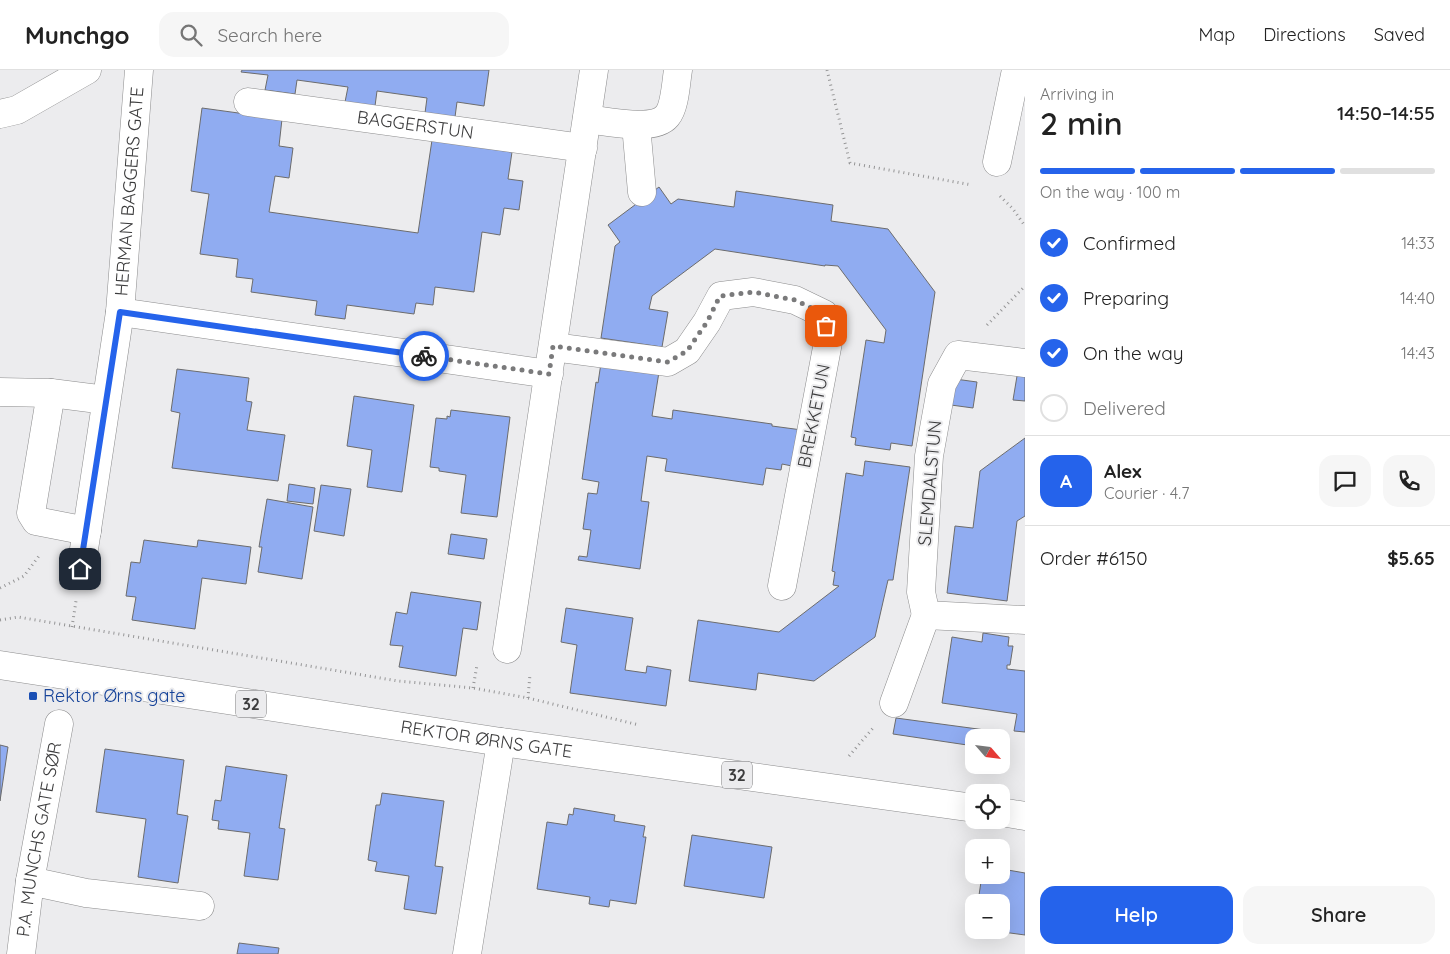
<!DOCTYPE html>
<meta charset="utf-8">
<style>
:root{--surface:#fff;--page:#f6f6f6;--text:#222;--muted:#767676;--line:#e0e0e0;--accent:#2563eb}
body{margin:0;font-family:Quicksand,sans-serif;background:var(--page);color:var(--text);height:100vh;display:flex;flex-direction:column;font-size:19px;white-space:nowrap}
*{box-sizing:border-box;margin:0}
p{font-size:16px;color:var(--muted)}
.icon{flex:none;width:28px;height:28px;fill:none;stroke:currentColor;stroke-width:2;stroke-linecap:round;stroke-linejoin:round}
.map{position:relative;flex:1;overflow:hidden}
.details{display:flex;flex-direction:column;background:var(--surface);width:425px}
.details>*{flex:none}
.needle{width:32px;rotate:118deg}
.fabs{position:absolute;left:965px;top:659px;display:grid;gap:10px}
.fabs a{display:grid;place-items:center;width:45px;height:45px;border-radius:10px;background:var(--surface);box-shadow:0 5px 20px #0002;font-size:25px}
.pin{position:absolute;display:grid;place-items:center;width:42px;height:42px;color:#fff;margin:-21px;border-radius:10px;box-shadow:0 2px 8px #0006}
.courier{position:absolute;display:grid;place-items:center;width:50px;height:50px;margin:-25px;border:4px solid #2563eb;border-radius:50%;background:#fff;color:#222;box-shadow:0 1px 6px #0007}
.overview em{font-style:normal;font-weight:600}
.overview div{display:flex;flex-direction:column-reverse}
.overview{display:flex;align-items:center;justify-content:space-between;height:85px;padding:0 15px}
h1{font-size:32px;font-weight:600;line-height:38px}
.bar{display:grid;grid-template-columns:repeat(4,1fr);gap:8px 5px;align-content:center;height:60px;padding:0 15px}
.bar i{height:6px;border-radius:4px;background:var(--line)}
.bar .on{background:var(--accent)}
.bar p{grid-column:span 4}
.line{display:flex;align-items:center;gap:12px;padding:0 15px;border-top:1px solid var(--line)}
.line div{flex:1}
.round{display:grid;place-items:center;flex:none;width:52px;height:52px;border-radius:15px;background:var(--page)}
ol{padding:0 15px;list-style:none}
li{display:flex;align-items:center;gap:15px;height:55px}
li p{margin-inline-start:auto}
li .icon{padding:5px;border-radius:50%;background:var(--accent);color:#fff;stroke-width:4}
li:last-child{color:var(--muted)}
li i{width:28px;height:28px;border:2px solid var(--line);border-radius:50%}
.primary-button{display:flex;gap:10px;margin-top:auto;padding:10px 15px}
.primary-button a{flex:1;height:58px;border-radius:15px;background:var(--accent);color:#fff;font-size:20px;font-weight:600;line-height:58px;text-align:center}
.primary-button a+a{background:var(--page);color:var(--text)}
header{display:flex;align-items:center;gap:30px;box-sizing:border-box;height:70px;padding:0 25px;background:var(--surface);border-bottom:1px solid var(--line)}
header strong{font-size:24px}
nav{display:flex;gap:28px;margin-inline-start:auto;font-size:18px}
.search{width:350px;height:45px;background:var(--page);display:flex;align-items:center;gap:12px;box-sizing:border-box;padding:0 18px;border-radius:15px;color:var(--muted);font-size:19px}
main{display:flex;flex:1;min-height:0}
.map>svg:first-child{display:block}
.building{fill:#90acf1;stroke:#6c6c6d}
.lines{fill:none;stroke-linecap:round;stroke-linejoin:round}
.minor-casing{stroke:#8c8c8d;stroke-width:29}
.major-casing{stroke:#8c8c8d;stroke-width:29}
.path{stroke:#959596;stroke-width:3;stroke-dasharray:1 4;stroke-linecap:butt}
.minor{stroke:#fff;stroke-width:28}
.major{stroke:#fff;stroke-width:28}
.done{stroke:#7a7a7b;stroke-width:5;stroke-dasharray:0 9}
.route{stroke:#2563eb;stroke-width:6}
.transit-dot{fill:#1a4fb4;stroke:#ececee;stroke-width:2}
.labels{text-anchor:middle;stroke-width:4;stroke-linejoin:round;paint-order:stroke}
.shield{fill:#ececee;stroke:#717172;stroke-width:1}
.shield-label{font-size:16px;font-weight:bold;fill:#3c3c3d}
.street-label{font-size:18px;fill:#3c3c3d;stroke:#ececee}
.transit-label{font-size:18px;fill:#164399;stroke:#ececee;text-anchor:start}
</style>
<header>
<strong>Munchgo</strong>
<div class="search"><svg class="icon" aria-label="search" viewBox="0 0 24 24"><circle cx="10" cy="10" r="6"/><path d="M15 15l6 6"/></svg>Search here</div>
<nav><a>Map</a><a>Directions</a><a>Saved</a></nav>
</header>
<main>
<div class="map">
<svg width="1025" height="884" viewBox="0 0 1025 884">
<rect width="100%" height="100%" fill="#ececee"/>
<g class="building">
<path d="M 242,0 L 489,0 L 484,36 L 457,32 L 455,47 L 425,43 L 427,28 L 377,21 L 375,36 L 345,32 L 348,17 L 297,10 L 295,24 L 265,20 L 268,5 L 241,2 Z"/>
<path d="M 202,38 L 282,49 L 279,76 L 293,78 L 289,108 L 275,106 L 269,142 L 418,163 L 432,70 L 512,82 L 508,109 L 523,111 L 519,140 L 504,138 L 500,165 L 482,162 L 474,222 L 435,217 L 433,235 L 416,233 L 414,244 L 347,235 L 345,249 L 315,245 L 317,231 L 251,222 L 253,209 L 236,207 L 238,189 L 200,184 L 209,124 L 191,121 Z"/>
<path d="M 659,117 L 671,134 L 678,129 L 734,137 L 736,121 L 833,135 L 831,151 L 888,159 L 935,222 L 912,376 L 891,373 L 890,380 L 855,375 L 856,368 L 851,367 L 866,270 L 884,273 L 886,260 L 838,196 L 825,195 L 825,196 L 715,179 L 652,226 L 649,239 L 668,242 L 662,277 L 601,268 L 615,176 L 620,172 L 608,155 Z"/>
<path d="M 601,293 L 659,302 L 652,346 L 672,349 L 673,340 L 772,354 L 772,356 L 802,360 L 797,397 L 782,394 L 781,400 L 766,398 L 763,415 L 665,401 L 667,389 L 647,386 L 641,431 L 649,432 L 640,499 L 578,490 L 579,486 L 587,487 L 591,460 L 583,459 L 588,423 L 597,424 L 599,412 L 582,409 L 596,312 L 598,313 Z"/>
<path d="M 177,299 L 249,308 L 246,331 L 252,332 L 247,360 L 285,365 L 278,411 L 172,398 L 180,343 L 171,341 Z"/>
<path d="M 1018,300 L 1025,301 L 1025,331 L 1013,330 Z"/>
<path d="M 955,309 L 977,312 L 973,338 L 951,335 Z"/>
<path d="M 354,326 L 414,335 L 402,422 L 367,417 L 372,380 L 347,376 Z"/>
<path d="M 451,340 L 510,347 L 497,447 L 461,443 L 466,405 L 439,401 L 439,398 L 430,397 L 436,348 L 447,349 L 447,346 L 450,347 Z"/>
<path d="M 1025,368 L 1025,446 L 1017,451 L 1007,531 L 947,523 L 955,456 L 973,458 L 980,401 Z"/>
<path d="M 865,391 L 910,397 L 893,510 L 888,510 L 875,567 L 814,611 L 758,603 L 756,620 L 689,611 L 698,550 L 779,562 L 839,516 L 833,515 L 835,502 L 832,501 L 846,403 L 863,406 Z"/>
<path d="M 289,414 L 315,418 L 313,434 L 287,431 Z"/>
<path d="M 321,415 L 351,419 L 344,466 L 314,461 Z"/>
<path d="M 267,429 L 313,437 L 302,509 L 258,502 L 262,477 L 259,477 Z"/>
<path d="M 451,464 L 487,469 L 484,489 L 448,484 Z"/>
<path d="M 144,470 L 197,477 L 198,470 L 251,477 L 246,514 L 202,508 L 195,559 L 132,550 L 136,527 L 126,526 L 131,492 L 140,493 Z"/>
<path d="M 411,522 L 481,532 L 477,560 L 463,558 L 456,606 L 399,597 L 403,576 L 390,575 L 396,542 L 407,544 Z"/>
<path d="M 566,538 L 633,548 L 625,600 L 646,603 L 647,596 L 671,600 L 666,636 L 570,623 L 577,575 L 561,572 Z"/>
<path d="M 983,563 L 1009,567 L 1008,576 L 1013,576 L 1010,595 L 1007,595 L 1007,599 L 1025,601 L 1025,662 L 1014,661 L 1017,644 L 942,633 L 952,567 L 982,572 Z"/>
<path d="M 896,648 L 1000,662 L 999,668 L 974,668 L 974,676 L 893,664 Z"/>
<path d="M 0,675 L 8,677 L 0,731 Z"/>
<path d="M 105,679 L 184,690 L 177,744 L 188,746 L 178,813 L 138,807 L 146,749 L 96,742 Z"/>
<path d="M 226,696 L 287,705 L 279,758 L 285,759 L 278,810 L 244,806 L 250,763 L 218,759 L 219,751 L 212,750 L 215,730 L 221,731 Z"/>
<path d="M 382,723 L 444,731 L 435,796 L 443,797 L 436,844 L 404,839 L 409,806 L 375,801 L 377,792 L 368,790 L 376,735 L 380,735 Z"/>
<path d="M 574,738 L 615,745 L 614,751 L 645,756 L 643,767 L 646,767 L 636,834 L 610,830 L 609,837 L 589,834 L 590,827 L 537,819 L 547,752 L 567,755 L 569,744 L 573,745 Z"/>
<path d="M 692,765 L 772,777 L 764,828 L 684,816 Z"/>
<path d="M 1002,799 L 1025,803 L 1025,865 L 988,860 L 1001,860 L 1001,832 L 978,832 L 982,805 L 1001,808 Z"/>
<path d="M 239,873 L 279,878 L 278,884 L 237,884 Z"/>
</g>
<g class="lines">
<defs>
<g id="minor">
<path id="s1" d="M 248,32 L 583,78"/>
<path d="M 0,44 L 17,40 L 87,0"/>
<path d="M 587,49 C 605,51 654,62 667,46 C 675,37 676,12 678,0"/>
<path d="M 636,55 L 642,122"/>
<path d="M 997,92 L 1016,0"/>
<path d="M 120,242 L 549,304"/>
<path d="M 553,277 L 668,292 L 687,281 L 707,252 L 721,226 L 753,222 L 795,230 L 824,244 L 829,267 L 782,516"/>
<path d="M 1025,293 L 958,285 L 942,314 L 929,386 L 921,522 L 926,545 L 1025,550"/>
<path d="M 0,322 L 51,323 L 106,330"/>
<path d="M 51,323 L 31,443 L 36,451 L 87,461"/>
<path id="s2" d="M 81,499 L 120,242 L 139,0"/>
<path d="M 507,579 L 594,0"/>
<path d="M 894,633 L 926,545"/>
<path d="M 30,811 L 86,823 L 200,836"/>
<path id="s3" d="M 21,884 L 30,811 L 59,654"/>
</g>
<g id="major">
<path id="s4" d="M 0,595 L 501,672 L 974,738"/>
<path d="M 1001,742 L 1025,746"/>
<path d="M 467,884 L 501,672"/>
</g>
</defs>
<use href="#minor" class="minor-casing"/>
<use href="#major" class="major-casing"/>
<g class="path">
<path d="M 827,0 L 850,93 L 972,115"/>
<path d="M 1000,126 L 1013,139 L 1025,156"/>
<path d="M 987,255 L 1025,216"/>
<path d="M 0,518 L 24,506 L 39,486"/>
<path d="M 0,550 L 18,547 L 398,611 L 473,618 L 528,628 L 639,655"/>
<path d="M 72,557 L 76,531"/>
<path d="M 473,618 L 477,595"/>
<path d="M 528,628 L 530,604"/>
<path d="M 849,686 L 873,658"/>
</g>
<use href="#minor" class="minor"/>
<use href="#major" class="major"/>
</g>
<g class="lines">
<path class="done" d="M 424,286 L 549,304 L 553,276 L 668,292 L 687,281 L 707,252 L 720,226 L 753,222 L 795,230 L 824,244 L 826,256"/>
<path class="route" d="M 80,499 L 120,242 L 424,286"/>
</g>
<rect class="transit-dot" x="28" y="621" width="10" height="10" rx="2.5"/>
<g class="labels">
<g class="shield">
<rect x="236" y="620.5" width="30" height="27" rx="4"/>
<rect x="722" y="691.5" width="30" height="27" rx="4"/>
</g>
<g class="shield-label">
<text x="251" y="640">32</text>
<text x="737" y="711">32</text>
</g>
<g class="street-label">
<text dy="6" stroke="none"><textPath href="#s1" startOffset="169">BAGGERSTUN</textPath></text>
<text dy="6" stroke="none"><textPath href="#s2" startOffset="381">HERMAN BAGGERS GATE</textPath></text>
<text transform="translate(814 346) rotate(-79)" y="6">BREKKETUN</text>
<text transform="translate(930 413) rotate(-85)" y="6">SLEMDALSTUN</text>
<text dy="6" stroke="none"><textPath href="#s4" startOffset="492">REKTOR ØRNS GATE</textPath></text>
<text dy="6" stroke="none"><textPath href="#s3" startOffset="116">P.A. MUNCHS GATE SØR</textPath></text>
</g>
<g class="transit-label">
<text x="43" y="632">Rektor Ørns gate</text>
</g>
</g>
</svg>
<div class="fabs">
<a><svg class="needle" viewBox="-14 -14 28 28"><path d="M0-13l5 13h-10z" fill="#e53935"/><path d="M0 13l5-13h-10z" fill="#767676"/></svg></a>
<a><svg class="icon" aria-label="locate" viewBox="0 0 24 24"><circle cx="12" cy="12" r="6"/><path d="M12 2v4M12 18v4M2 12h4M18 12h4"/></svg></a>
<a>+</a>
<a>−</a>
</div>
<div class="pin" style="left:826px;top:256px;background:#ea580c"><svg class="icon" aria-label="bag" viewBox="0 0 24 24"><path d="M5 8h14l-1 12H6zM9 8a3 3 0 0 1 6 0"/></svg></div>
<div class="pin" style="left:80px;top:499px;background:#1f2937"><svg class="icon" aria-label="home" viewBox="0 0 24 24"><path d="M3 11l9-7 9 7M6 9v11h12V9"/></svg></div>
<div class="courier" style="left:424px;top:286px"><svg class="icon" aria-label="bike" viewBox="0 0 24 24"><circle cx="6" cy="16" r="4"/><circle cx="18" cy="16" r="4"/><path d="M6 16l4-8h5l3 8M10 8l3 8H6M13 5h3"/></svg></div>
</div>
<section class="details">
<div class="overview"><div><h1>2 min</h1><p>Arriving in</p></div><em>14:50–14:55</em></div>
<div class="bar"><i class="on"></i><i class="on"></i><i class="on"></i><i></i><p>On the way · 100 m</p></div>
<ol>
<li><svg class="icon" aria-label="check" viewBox="0 0 24 24"><path d="M5 12l5 5 9-10"/></svg>Confirmed<p>14:33</p></li>
<li><svg class="icon" aria-label="check" viewBox="0 0 24 24"><path d="M5 12l5 5 9-10"/></svg>Preparing<p>14:40</p></li>
<li><svg class="icon" aria-label="check" viewBox="0 0 24 24"><path d="M5 12l5 5 9-10"/></svg>On the way<p>14:43</p></li>
<li><i></i>Delivered</li>
</ol>
<div class="line" style="height:90px"><b class="round" style="background:var(--accent);color:#fff">A</b><div><b>Alex</b><p>Courier · 4.7</p></div><a class="round"><svg class="icon" aria-label="chat" viewBox="0 0 24 24"><path d="M4 5h16v11H9l-5 4z"/></svg></a><a class="round"><svg class="icon" aria-label="phone" viewBox="0 0 24 24"><path d="M5 4h4l2 5-3 2q2 4 5 5l2-3 5 2v4C11 20 4 13 5 4z"/></svg></a></div>
<div class="line" style="height:65px"><div>Order #6150</div><b>$5.65</b></div>
<div class="primary-button"><a>Help</a><a>Share</a></div>
</section>
</main>
